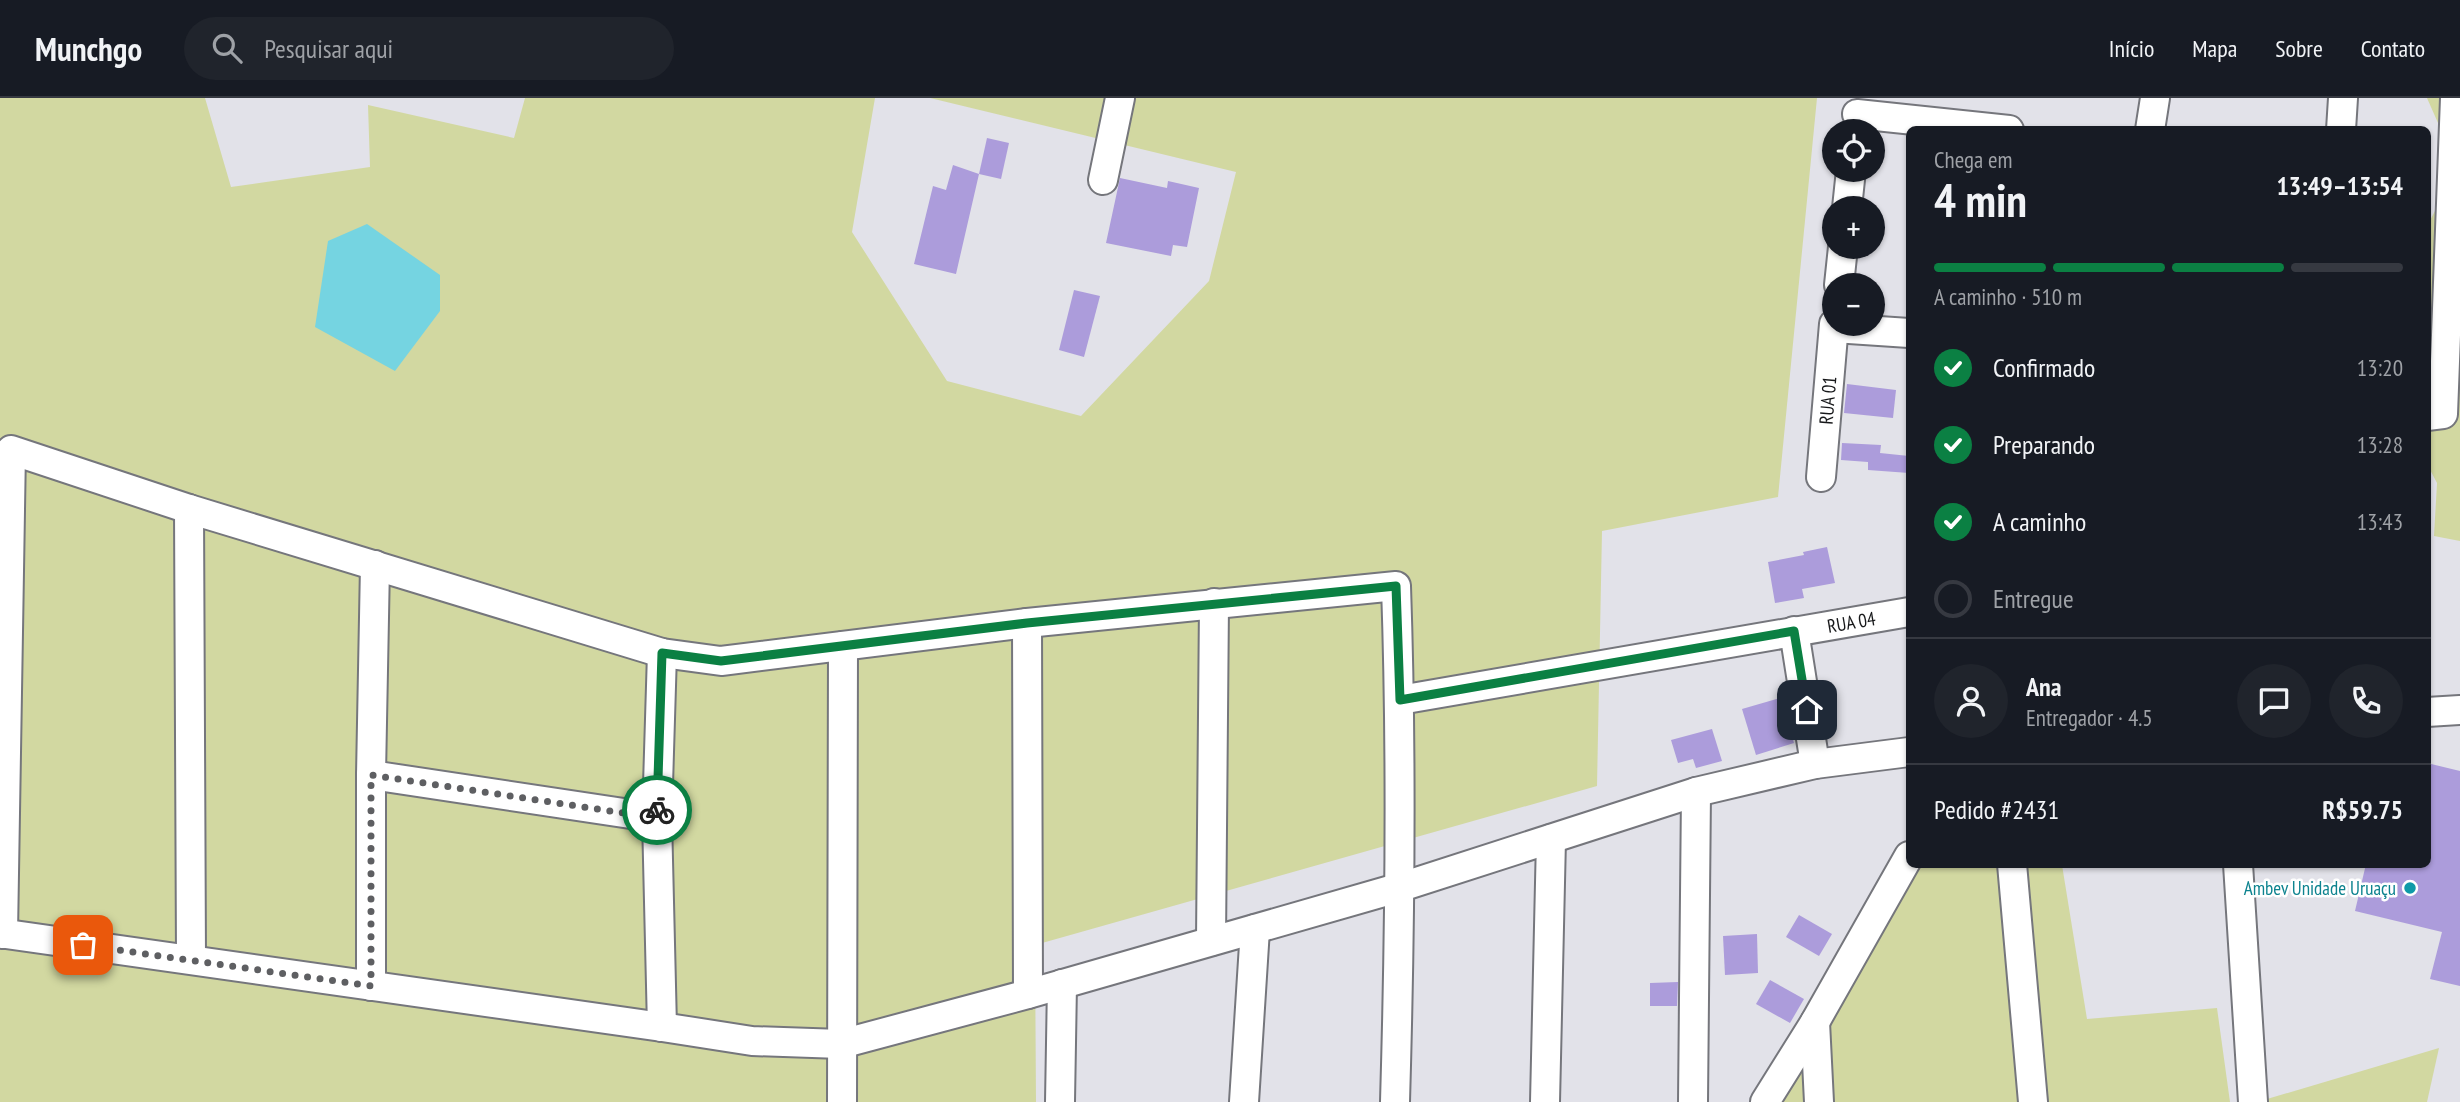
<!DOCTYPE html>
<html lang="pt">
<meta charset="utf-8">
<style>
:root{--surface:#171b24;--page:#20242c;--text:#f1f3f6;--muted:#9ea1a6;--line:#363941;--accent:#0b8043}
body{margin:0;font-family:"PT Sans Narrow",sans-serif;background:var(--page);color:var(--text);height:100vh;display:flex;flex-direction:column;font-size:26px;white-space:nowrap}
*{box-sizing:border-box;margin:0}
p{font-size:23px;color:var(--muted)}
.icon{flex:none;width:38px;height:38px;fill:none;stroke:currentColor;stroke-width:2;stroke-linecap:round;stroke-linejoin:round}
.map{position:relative;flex:1;overflow:hidden}
.sheet{position:absolute;left:1906px;top:28px;width:525px;height:742px;display:flex;flex-direction:column;background:var(--surface);border-radius:10px;box-shadow:0 2px 5px #0004}
.sheet>*{flex:none}
.buttons{position:absolute;left:1822px;top:21px;display:grid;gap:14px}
.buttons a{display:grid;place-items:center;width:63px;height:63px;border-radius:50%;background:var(--surface);box-shadow:0 2px 5px #0004;font-size:35px}
.pin{position:absolute;display:grid;place-items:center;width:60px;height:60px;color:#fff;margin:-30px;border-radius:14px;box-shadow:0 4px 10px #0006}
.courier{position:absolute;display:grid;place-items:center;width:70px;height:70px;margin:-35px;border:5px solid #0b8043;border-radius:50%;background:#fff;color:#222;box-shadow:0 2px 9px #0007}
.summary em{font-style:normal;font-weight:700}
.summary div{display:flex;flex-direction:column-reverse}
.summary{display:flex;align-items:center;justify-content:space-between;height:119px;padding:0 28px}
h1{font-size:46px;font-weight:700;line-height:52px}
.bar{display:grid;grid-template-columns:repeat(4,1fr);gap:10px 7px;align-content:center;height:84px;padding:0 28px}
.bar i{height:9px;border-radius:5px;background:var(--line)}
.bar .active{background:var(--accent)}
.bar p{grid-column:span 4}
.line{display:flex;align-items:center;gap:18px;padding:0 28px;border-top:2px solid var(--line)}
.line div{flex:1}
.round{display:grid;place-items:center;flex:none;width:74px;height:74px;border-radius:37px;background:var(--page)}
ol{padding:0 28px;list-style:none}
li{display:flex;align-items:center;gap:21px;height:77px}
li p{margin-inline-start:auto}
li .icon{padding:7px;border-radius:50%;background:var(--accent);color:#fff;stroke-width:4}
li:last-child{color:var(--muted)}
li i{width:38px;height:38px;border:4px solid var(--line);border-radius:50%}
header{display:flex;align-items:center;gap:42px;box-sizing:border-box;height:98px;padding:0 35px;background:var(--surface);border-bottom:2px solid var(--line)}
header strong{font-size:33px}
nav{display:flex;gap:38px;margin-inline-start:auto;font-size:24px}
.search{width:490px;height:63px;background:var(--page);display:flex;align-items:center;gap:18px;box-sizing:border-box;padding:0 24px;border-radius:38px;color:var(--muted);font-size:26px}
.map>svg:first-child{display:block}
.green{fill:#d2d8a1}
.water{fill:#75d4e1}
.building{fill:#ac9cdb}
.lines{fill:none;stroke-linecap:round;stroke-linejoin:round}
.minor-casing{stroke:#75767c;stroke-width:32}
.minor{stroke:#fff;stroke-width:28}
.done{stroke:#5e5f62;stroke-width:7;stroke-dasharray:0 12.6}
.route{stroke:#0b8043;stroke-width:9}
.culture-dot{fill:#0f9aa8;stroke:#fff;stroke-width:2.5}
.labels{text-anchor:middle;stroke-width:5;stroke-linejoin:round;paint-order:stroke}
.street-label{font-size:19px;fill:#17181a;stroke:#fff}
.culture-label{font-size:19px;fill:#0d838f;stroke:#fff;text-anchor:end}
</style>
<header>
<strong>Munchgo</strong>
<div class="search"><svg class="icon" aria-label="search" viewBox="0 0 24 24"><circle cx="10" cy="10" r="6"/><path d="M15 15l6 6"/></svg>Pesquisar aqui</div>
<nav><a>Início</a><a>Mapa</a><a>Sobre</a><a>Contato</a></nav>
</header>
<div class="map">
<svg width="2460" height="1004" viewBox="0 0 2460 1004">
<rect width="100%" height="100%" fill="#e2e2e9"/>
<g class="green">
<path d="M 0,0 L 205,0 L 231,89 L 370,69 L 368,7 L 514,40 L 525,0 L 875,0 L 852,134 L 947,283 L 1081,318 L 1209,183 L 1236,74 L 930,0 L 1817,0 L 1778,399 L 1602,433 L 1597,688 L 1035,847 L 1036,1004 L 0,1004 Z"/>
<path d="M 2427,0 L 2457,0 L 2460,7 L 2460,443 L 2434,438 L 2437,385 L 2427,366 L 2427,128 L 2444,96 L 2442,34 Z"/>
<path d="M 1911,766 L 2062,767 L 2087,921 L 2217,910 L 2230,1004 L 1756,1004 Z"/>
<path d="M 2439,950 L 2427,1004 L 2257,1004 Z"/>
</g>
<path class="water" d="M 367,126 L 440,177 L 440,213 L 395,273 L 315,229 L 328,143 Z"/>
<g class="building">
<path d="M 987,40 L 1009,45 L 1001,81 L 979,76 Z"/>
<path d="M 953,67 L 979,76 L 956,176 L 914,166 L 933,88 L 946,92 Z"/>
<path d="M 1120,80 L 1167,90 L 1168,83 L 1199,90 L 1187,149 L 1173,147 L 1171,158 L 1106,145 Z"/>
<path d="M 1074,192 L 1100,198 L 1084,259 L 1059,252 Z"/>
<path d="M 1847,286 L 1896,292 L 1893,320 L 1844,315 Z"/>
<path d="M 1842,345 L 1881,347 L 1880,355 L 1909,358 L 1909,375 L 1868,372 L 1868,364 L 1841,362 Z"/>
<path d="M 1827,449 L 1835,485 L 1802,491 L 1804,500 L 1775,505 L 1768,464 L 1804,457 L 1803,454 Z"/>
<path d="M 1780,600 L 1794,645 L 1756,657 L 1742,611 Z"/>
<path d="M 1712,631 L 1722,663 L 1696,670 L 1693,661 L 1678,665 L 1671,642 Z"/>
<path d="M 2427,665 L 2460,673 L 2460,888 L 2430,881 L 2442,834 L 2355,813 L 2366,766 L 2427,766 Z"/>
<path d="M 1799,817 L 1832,836 L 1819,858 L 1786,839 Z"/>
<path d="M 1757,836 L 1758,875 L 1725,877 L 1723,838 Z"/>
<path d="M 1770,882 L 1804,901 L 1790,925 L 1756,906 Z"/>
<path d="M 1678,884 L 1677,908 L 1650,908 L 1650,885 Z"/>
</g>
<g class="lines">
<defs>
<g id="minor">
<path d="M 1857,16 L 2009,32"/>
<path d="M 2150,32 L 2155,0"/>
<path d="M 2341,32 L 2343,0"/>
<path d="M 1103,82 L 1120,0"/>
<path d="M 1847,110 L 1851,72"/>
<path d="M 1839,187 L 1843,149"/>
<path d="M 1834,230 L 1909,235"/>
<path d="M 2427,318 L 2443,316 L 2455,0"/>
<path id="s1" d="M 1821,379 L 1834,226"/>
<path d="M 189,411 L 191,861"/>
<path d="M 1027,525 L 1028,896"/>
<path d="M 1794,533 L 1815,666"/>
<path id="s2" d="M 1400,602 L 1909,514"/>
<path d="M 2427,614 L 2460,612"/>
<path d="M 371,677 L 657,720"/>
<path d="M 2012,766 L 2033,1004"/>
<path d="M 2238,766 L 2253,1004"/>
<path d="M 0,835 L 662,929 L 752,943 L 841,946 L 1028,896 L 1401,789 L 1696,694 L 1815,666 L 1909,654"/>
<path d="M 3,836 L 11,352 L 189,411 L 662,555 L 721,563 L 1027,525 L 1396,488 C 1402,660 1400,832 1395,1004"/>
<path d="M 1211,843 L 1214,505"/>
<path d="M 371,888 L 371,677 L 375,467"/>
<path d="M 1815,924 L 1819,1004"/>
<path d="M 662,929 L 657,720 L 662,555"/>
<path d="M 842,1004 L 843,548"/>
<path d="M 1060,1004 L 1062,886"/>
<path d="M 1244,1004 L 1255,831"/>
<path d="M 1545,1004 L 1551,741"/>
<path d="M 1693,1004 L 1696,694"/>
<path d="M 1765,1004 L 1815,924 L 1909,758"/>
</g>
</defs>
<use href="#minor" class="minor-casing"/>
<use href="#minor" class="minor"/>
</g>
<g class="lines">
<path class="done" d="M 83,847 L 371,888 L 371,677 L 657,720 L 657,712"/>
<path class="route" d="M 657,712 L 662,555 L 721,563 L 1027,525 L 1396,488 L 1400,602 L 1794,533 L 1807,612"/>
</g>
<circle class="culture-dot" cx="2410" cy="790" r="7"/>
<g class="labels">
<g class="street-label">
<text dy="7" stroke="none"><textPath href="#s1" startOffset="77">RUA 01</textPath></text>
<text dy="7" stroke="none"><textPath href="#s2" startOffset="458">RUA 04</textPath></text>
</g>
<g class="culture-label">
<text x="2396" y="797">Ambev Unidade Uruaçu</text>
</g>
</g>
</svg>
<div class="buttons">
<a><svg class="icon" aria-label="locate" viewBox="0 0 24 24"><circle cx="12" cy="12" r="6"/><path d="M12 2v4M12 18v4M2 12h4M18 12h4"/></svg></a>
<a>+</a>
<a>−</a>
</div>
<div class="pin" style="left:83px;top:847px;background:#ea580c"><svg class="icon" aria-label="bag" viewBox="0 0 24 24"><path d="M5 8h14l-1 12H6zM9 8a3 3 0 0 1 6 0"/></svg></div>
<div class="pin" style="left:1807px;top:612px;background:#1f2937"><svg class="icon" aria-label="home" viewBox="0 0 24 24"><path d="M3 11l9-7 9 7M6 9v11h12V9"/></svg></div>
<div class="courier" style="left:657px;top:712px"><svg class="icon" aria-label="bike" viewBox="0 0 24 24"><circle cx="6" cy="16" r="4"/><circle cx="18" cy="16" r="4"/><path d="M6 16l4-8h5l3 8M10 8l3 8H6M13 5h3"/></svg></div>
<section class="sheet">
<div class="summary"><div><h1>4 min</h1><p>Chega em</p></div><em>13:49–13:54</em></div>
<div class="bar"><i class="active"></i><i class="active"></i><i class="active"></i><i></i><p>A caminho · 510 m</p></div>
<ol>
<li><svg class="icon" aria-label="check" viewBox="0 0 24 24"><path d="M5 12l5 5 9-10"/></svg>Confirmado<p>13:20</p></li>
<li><svg class="icon" aria-label="check" viewBox="0 0 24 24"><path d="M5 12l5 5 9-10"/></svg>Preparando<p>13:28</p></li>
<li><svg class="icon" aria-label="check" viewBox="0 0 24 24"><path d="M5 12l5 5 9-10"/></svg>A caminho<p>13:43</p></li>
<li><i></i>Entregue</li>
</ol>
<div class="line" style="height:126px"><a class="round"><svg class="icon" aria-label="person" viewBox="0 0 24 24"><circle cx="12" cy="8" r="4"/><path d="M4 21q1-7 8-7t8 7"/></svg></a><div><b>Ana</b><p>Entregador · 4.5</p></div><a class="round"><svg class="icon" aria-label="chat" viewBox="0 0 24 24"><path d="M4 5h16v11H9l-5 4z"/></svg></a><a class="round"><svg class="icon" aria-label="phone" viewBox="0 0 24 24"><path d="M5 4h4l2 5-3 2q2 4 5 5l2-3 5 2v4C11 20 4 13 5 4z"/></svg></a></div>
<div class="line" style="height:91px"><div>Pedido #2431</div><b>R$59.75</b></div>
</section>
</div>
